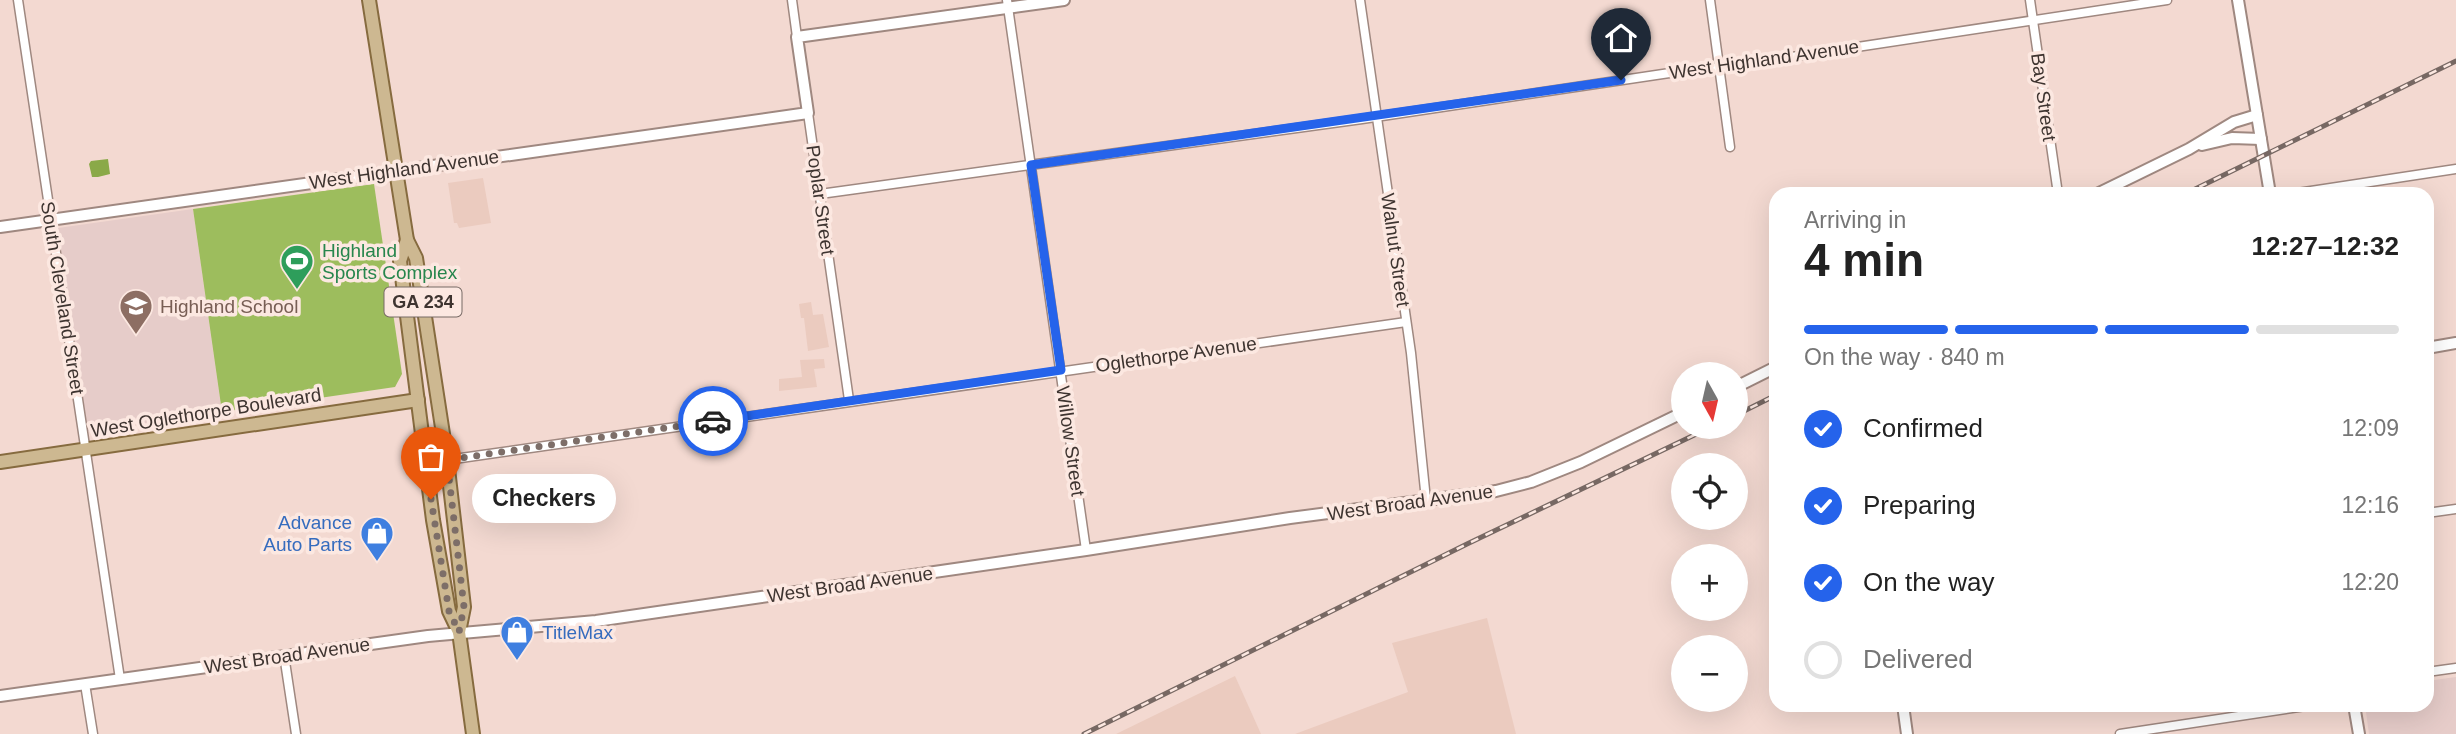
<!DOCTYPE html>
<meta charset="utf-8">
<style>
:root{--surface:#fff;--page:#f2f2f2;--text:#222;--muted:#767676;--line:#e0e0e0;--accent:#2563eb}
body{margin:0;font-family:Arial,sans-serif;background:var(--page);color:var(--text);height:100vh;display:flex;flex-direction:column;font-size:26px;white-space:nowrap}
*{box-sizing:border-box;margin:0}
p{font-size:23px;color:var(--muted)}
.icon{flex:none;width:38px;height:38px;fill:none;stroke:currentColor;stroke-width:2;stroke-linecap:round;stroke-linejoin:round}
.map{position:relative;flex:1;overflow:hidden}
.sheet{position:absolute;left:1769px;top:187px;width:665px;height:525px;display:flex;flex-direction:column;background:var(--surface);border-radius:21px;box-shadow:0 7px 28px #0002}
.sheet>*{flex:none}
.needle{width:46px;rotate:172deg}
.fabs{position:absolute;left:1671px;top:362px;display:grid;gap:14px}
.fabs a{display:grid;place-items:center;width:77px;height:77px;border-radius:50%;background:var(--surface);box-shadow:0 7px 28px #0002;font-size:35px}
.pin{position:absolute;display:grid;place-items:center;width:60px;height:60px;color:#fff;margin:-72px -30px;border-radius:50% 50% 50% 0;rotate:-45deg;box-shadow:0 0 7px #0007}
.pin .icon{rotate:45deg}
.courier{position:absolute;display:grid;place-items:center;width:70px;height:70px;margin:-35px;border:5px solid #2563eb;border-radius:50%;background:#fff;color:#222;box-shadow:0 2px 9px #0007}
.bubble{position:absolute;height:49px;border-radius:24px;background:var(--surface);box-shadow:0 7px 28px #0002;font-size:23px;font-weight:600;line-height:49px;text-align:center}
.head em{font-style:normal;font-weight:600}
.head div{display:flex;flex-direction:column-reverse}
.head{display:flex;align-items:center;justify-content:space-between;height:119px;padding:0 35px}
h1{font-size:46px;font-weight:600;line-height:52px}
.bar{display:grid;grid-template-columns:repeat(4,1fr);gap:10px 7px;align-content:center;height:84px;padding:0 35px}
.bar i{height:9px;border-radius:5px;background:var(--line)}
.bar .active{background:var(--accent)}
.bar p{grid-column:span 4}
ol{padding:0 35px;list-style:none}
li{display:flex;align-items:center;gap:21px;height:77px}
li p{margin-inline-start:auto}
li .icon{padding:7px;border-radius:50%;background:var(--accent);color:#fff;stroke-width:4}
li:last-child{color:var(--muted)}
li i{width:38px;height:38px;border:4px solid var(--line);border-radius:50%}
.map>svg:first-child{display:block}
.built{fill:#ebcbbf}
.education{fill:#e6ccc9}
.green{fill:#9dbd5d}
.forest{fill:#8aa948}
.lines{fill:none;stroke-linecap:round;stroke-linejoin:round}
.street-casing{stroke:#9f8880;stroke-width:11}
.secondary-casing{stroke:#9f8880;stroke-width:14}
.primary-casing{stroke:#866b3f;stroke-width:16}
.street{stroke:#fff;stroke-width:8}
.secondary{stroke:#fff;stroke-width:10}
.primary{stroke:#cdb891;stroke-width:12}
.rail-casing{stroke:#776863;stroke-width:5}
.rail{stroke:#fce8e1;stroke-width:2.5;stroke-dasharray:8;stroke-linecap:butt}
.done{stroke:#7d6e68;stroke-width:7;stroke-dasharray:0 12.6}
.route{stroke:#2563eb;stroke-width:9}
.labels{text-anchor:middle;stroke-width:7;stroke-linejoin:round;paint-order:stroke}
.shield{fill:#fce8e1;stroke:#776a65;stroke-width:2}
.shield-label{font-size:18px;font-weight:bold;fill:#3e3430}
.street-label{font-size:19px;fill:#3e3430;stroke:#fce8e1}
.leisure-label{font-size:19px;fill:#27864d;stroke:#fce8e1;text-anchor:start}
.education-label{font-size:19px;fill:#785e54;stroke:#fce8e1;text-anchor:start}
.shop-label{font-size:19px;fill:#366cbe;stroke:#fce8e1;text-anchor:end}
</style>
<div class="map">
<svg width="2456" height="734" viewBox="0 0 2456 734">
<rect width="100%" height="100%" fill="#f3d9d1"/>
<g class="built">
<path d="M 483,178 L 491,223 L 459,228 L 457,223 L 454,223 L 448,183 Z"/>
<path d="M 811,302 L 813,315 L 823,314 L 829,347 L 808,351 L 804,318 L 801,318 L 799,304 Z"/>
<path d="M 824,359 L 825,368 L 814,369 L 817,387 L 779,391 L 779,379 L 802,377 L 800,360 Z"/>
<path d="M 1487,618 L 1516,734 L 1295,734 L 1408,692 L 1392,643 Z"/>
<path d="M 1235,676 L 1261,734 L 1116,734 Z"/>
</g>
<g class="education">
<path d="M 193,209 L 222,412 L 88,431 L 58,228 Z"/>
<path d="M 2456,677 L 2456,734 L 2369,734 L 2365,705 L 2427,705 L 2427,681 Z"/>
</g>
<path class="green" d="M 374,184 L 402,374 L 395,387 L 222,412 L 193,209 Z"/>
<path class="forest" d="M 108,159 L 110,174 L 98,177 L 92,177 L 89,164 L 91,161 Z"/>
<g class="lines">
<defs>
<g id="street">
<path d="M 18,0 L 120,679"/>
<path d="M 792,0 L 797,37"/>
<path d="M 1007,0 L 1086,550"/>
<path d="M 1360,0 L 1411,353 L 1426,500"/>
<path d="M 1710,0 L 1730,147"/>
<path d="M 2030,0 L 2058,194"/>
<path d="M 808,113 L 849,400"/>
<path d="M 820,194 L 1362,119 L 1703,68 L 1719,68 L 2167,0"/>
<path d="M 2291,194 L 2456,169"/>
<path d="M 447,460 L 1406,322"/>
<path d="M 2427,513 L 2456,509"/>
<path d="M 284,655 L 296,734"/>
<path d="M 2427,672 L 2456,668"/>
<path d="M 85,684 L 93,734"/>
<path d="M 2120,734 L 2312,705"/>
</g>
<g id="secondary">
<path d="M 2238,0 L 2270,194"/>
<path d="M 2202,145 L 2232,138 L 2261,139"/>
<path d="M 2097,194 L 2189,149 L 2234,122 L 2257,115"/>
<path d="M 0,227 L 808,113 L 797,37 L 1064,0"/>
<path d="M 2427,348 L 2456,343"/>
<path d="M 1736,387 L 1776,367"/>
<path d="M 0,696 L 428,636 L 596,621 L 1086,550 L 1290,518 L 1496,491 L 1531,482 L 1581,462 L 1684,412"/>
<path d="M 1903,705 L 1907,734"/>
<path d="M 2354,705 L 2359,734"/>
</g>
<g id="primary">
<path d="M 369,0 L 407,240 L 416,258 L 447,460 L 464,607 L 459,632 L 473,734"/>
<path d="M 407,240 L 400,261 L 433,520 L 449,611 L 459,632"/>
<path d="M 0,462 L 418,400"/>
</g>
</defs>
<use href="#street" class="street-casing"/>
<use href="#secondary" class="secondary-casing"/>
<use href="#primary" class="primary-casing"/>
<use href="#street" class="street"/>
<use href="#secondary" class="secondary"/>
<use href="#primary" class="primary"/>
<defs>
<g id="rail">
<path d="M 2185,194 L 2456,61"/>
<path d="M 1736,415 L 1776,395"/>
<path d="M 1084,734 L 1467,544 L 1711,427"/>
</g>
</defs>
<use href="#rail" class="rail-casing"/>
<use href="#rail" class="rail"/>
</g>
<g class="lines">
<path class="done" d="M 431,499 L 449,611 L 459,632 L 464,607 L 447,460 L 713,421"/>
<path class="route" d="M 713,421 L 1061,370 L 1031,165 L 1621,80"/>
</g>
<defs>
<symbol id="stadium-pin" viewBox="-11 -11 22 30"><path d="M0 17L-7.5 6A9.5 9.5 0 1 1 7.5 6Z" fill="#2e9e5b" stroke="#fce8e1"/><path d="M0-5a6.5 5 0 1 0 0 10a6.5 5 0 1 0 0-10ZM-3.5-1.8h7v3.6h-7Z" fill="#fff"/></symbol>
<symbol id="school-pin" viewBox="-11 -11 22 30"><path d="M0 17L-7.5 6A9.5 9.5 0 1 1 7.5 6Z" fill="#8d6e63" stroke="#fce8e1"/><path d="M0-5L7-2L0 1L-7-2ZM-4 1L0 2.5L4 1V4Q0 6-4 4Z" fill="#fff"/></symbol>
<symbol id="shop-pin" viewBox="-11 -11 22 30"><path d="M0 17L-7.5 6A9.5 9.5 0 1 1 7.5 6Z" fill="#3f7fe0" stroke="#fce8e1"/><path d="M-5-2.5h2.3a2.7 3.5 0 0 1 5.4 0H5L5.5 6h-11ZM-1.5-2.5h3a1.5 2.3 0 0 0-3 0Z" fill="#fff"/></symbol>
</defs>
<g fill-rule="evenodd">
<use href="#stadium-pin" x="278" y="242" width="38" height="52"/>
<use href="#school-pin" x="117" y="287" width="38" height="52"/>
<use href="#shop-pin" x="358" y="514" width="38" height="52"/>
<use href="#shop-pin" x="498" y="613" width="38" height="52"/>
</g>
<g class="labels">
<rect class="shield" x="384.5" y="287.5" width="77" height="29" rx="5"/>
<g class="shield-label">
<text x="423" y="308">GA 234</text>
</g>
<g class="street-label">
<text transform="translate(1764 59) rotate(-8)" y="7">West Highland Avenue</text>
<text transform="translate(2044 97) rotate(82)" y="7">Bay Street</text>
<text transform="translate(404 169) rotate(-8)" y="7">West Highland Avenue</text>
<text transform="translate(821 200) rotate(82)" y="7">Poplar Street</text>
<text transform="translate(1396 250) rotate(82)" y="7">Walnut Street</text>
<text transform="translate(63 298) rotate(81)" y="7">South Cleveland Street</text>
<text transform="translate(1176 354) rotate(-8)" y="7">Oglethorpe Avenue</text>
<text transform="translate(206 412) rotate(-9)" y="7">West Oglethorpe Boulevard</text>
<text transform="translate(1071 441) rotate(82)" y="7">Willow Street</text>
<text transform="translate(1410 502) rotate(-8)" y="7">West Broad Avenue</text>
<text transform="translate(850 584) rotate(-8)" y="7">West Broad Avenue</text>
<text transform="translate(287 655) rotate(-8)" y="7">West Broad Avenue</text>
</g>
<g class="leisure-label">
<text x="322" y="257">Highland<tspan x="322" dy="22">Sports Complex</tspan></text>
</g>
<g class="education-label">
<text x="160" y="313">Highland School</text>
</g>
<g class="shop-label">
<text x="352" y="529">Advance<tspan x="352" dy="22">Auto Parts</tspan></text>
<text x="542" y="639" text-anchor="start">TitleMax</text>
</g>
</g>
</svg>
<div class="fabs">
<a><svg class="needle" viewBox="-14 -14 28 28"><path d="M0-13l5 13h-10z" fill="#e53935"/><path d="M0 13l5-13h-10z" fill="#767676"/></svg></a>
<a><svg class="icon" aria-label="locate" viewBox="0 0 24 24"><circle cx="12" cy="12" r="6"/><path d="M12 2v4M12 18v4M2 12h4M18 12h4"/></svg></a>
<a>+</a>
<a>−</a>
</div>
<div class="pin" style="left:431px;top:499px;background:#ea580c"><svg class="icon" aria-label="bag" viewBox="0 0 24 24"><path d="M5 8h14l-1 12H6zM9 8a3 3 0 0 1 6 0"/></svg></div>
<div class="pin" style="left:1621px;top:80px;background:#1f2937"><svg class="icon" aria-label="home" viewBox="0 0 24 24"><path d="M3 11l9-7 9 7M6 9v11h12V9"/></svg></div>
<div class="courier" style="left:713px;top:421px"><svg class="icon" aria-label="car" viewBox="0 0 24 24"><path d="M5 17H2v-5l4-1 3-4h7l3 4 3 1v5h-3M9 17h6M6 11h13"/><circle cx="7" cy="17" r="2"/><circle cx="17" cy="17" r="2"/></svg></div>
<div class="bubble" style="left:472px;top:474px;width:144px">Checkers</div>
<section class="sheet">
<div class="head"><div><h1>4 min</h1><p>Arriving in</p></div><em>12:27–12:32</em></div>
<div class="bar"><i class="active"></i><i class="active"></i><i class="active"></i><i></i><p>On the way · 840 m</p></div>
<ol>
<li><svg class="icon" aria-label="check" viewBox="0 0 24 24"><path d="M5 12l5 5 9-10"/></svg>Confirmed<p>12:09</p></li>
<li><svg class="icon" aria-label="check" viewBox="0 0 24 24"><path d="M5 12l5 5 9-10"/></svg>Preparing<p>12:16</p></li>
<li><svg class="icon" aria-label="check" viewBox="0 0 24 24"><path d="M5 12l5 5 9-10"/></svg>On the way<p>12:20</p></li>
<li><i></i>Delivered</li>
</ol>
</section>
</div>
